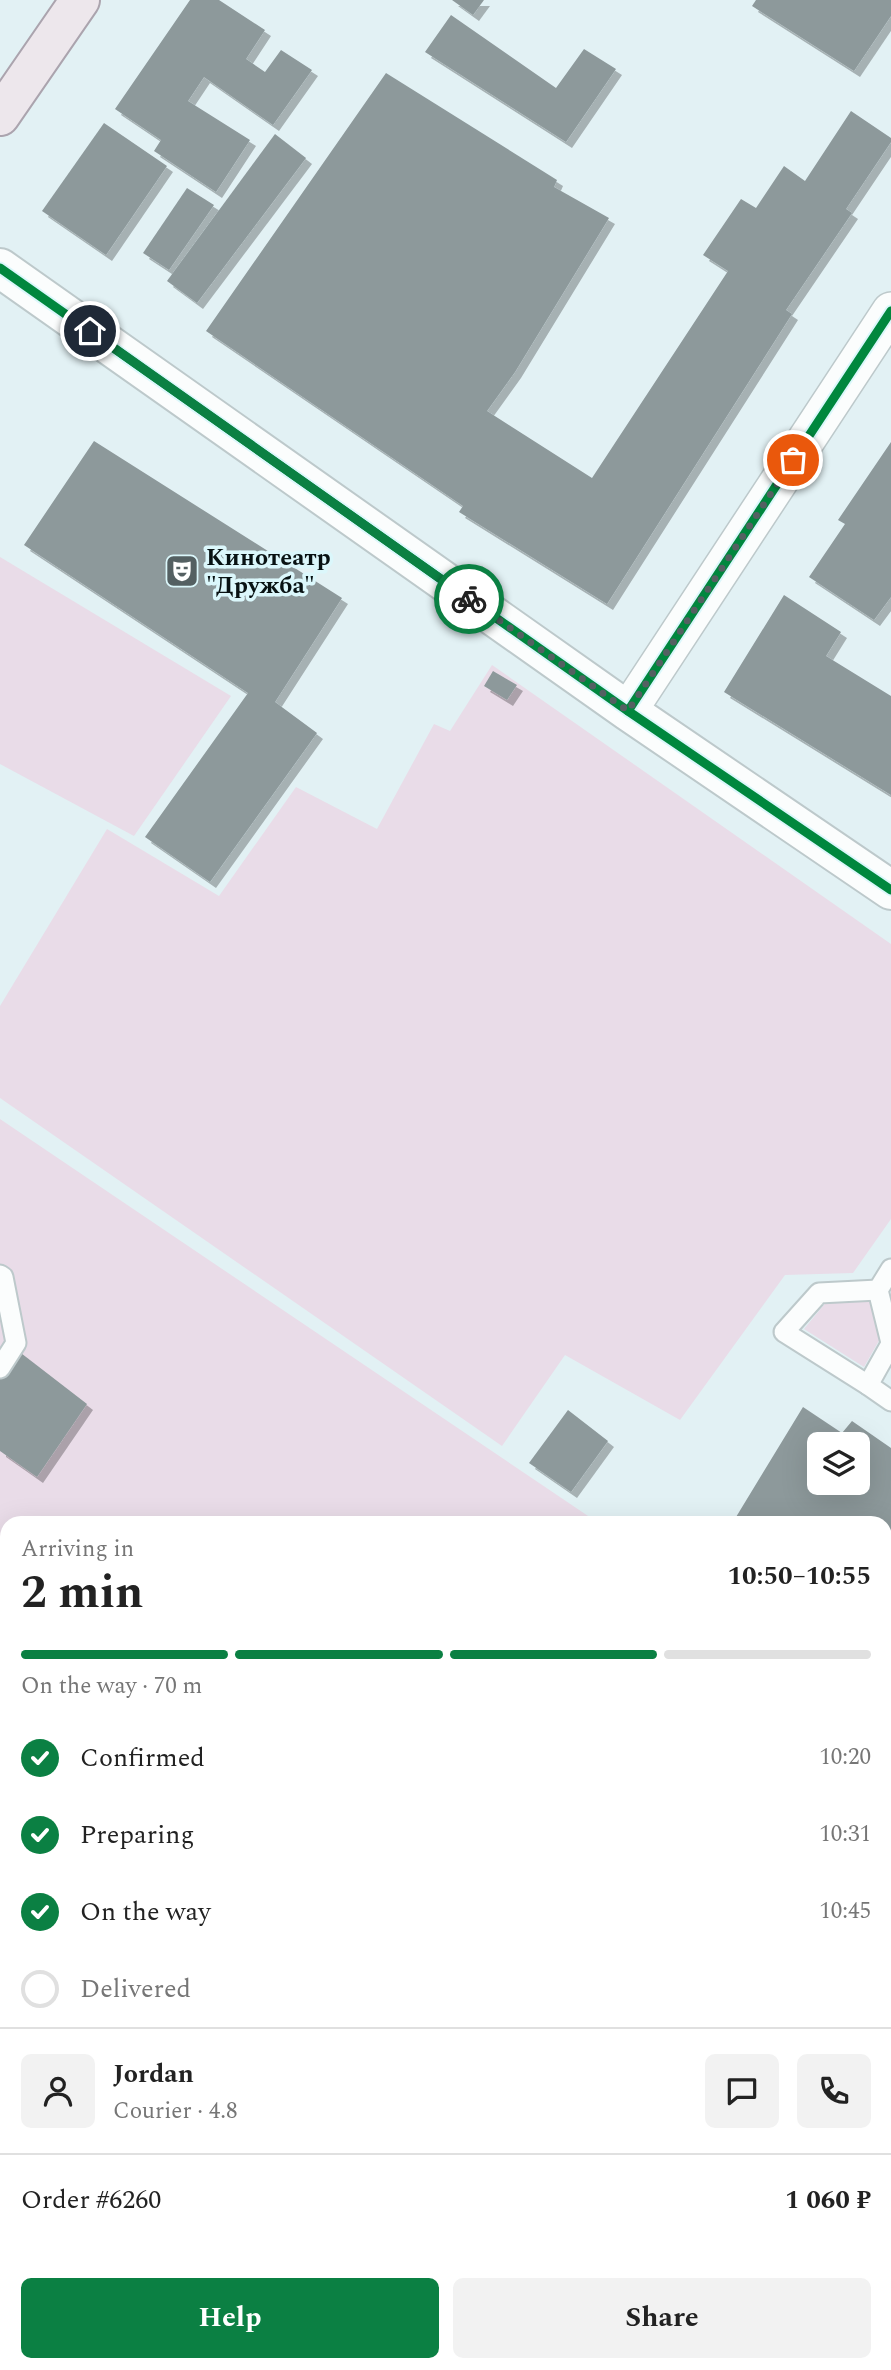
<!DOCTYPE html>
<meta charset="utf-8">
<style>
:root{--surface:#fff;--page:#f2f2f2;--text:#222;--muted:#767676;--line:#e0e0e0;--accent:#0b8043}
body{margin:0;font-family:Spectral,serif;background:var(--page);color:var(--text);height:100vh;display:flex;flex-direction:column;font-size:26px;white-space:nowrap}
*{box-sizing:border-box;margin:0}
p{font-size:23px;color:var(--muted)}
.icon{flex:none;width:38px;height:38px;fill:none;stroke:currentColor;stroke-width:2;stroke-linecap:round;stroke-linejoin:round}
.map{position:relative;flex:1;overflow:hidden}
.drawer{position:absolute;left:0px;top:1516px;width:892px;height:856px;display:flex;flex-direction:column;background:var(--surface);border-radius:21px 21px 0 0;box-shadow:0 7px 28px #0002}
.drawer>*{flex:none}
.tools{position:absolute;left:807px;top:1432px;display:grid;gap:14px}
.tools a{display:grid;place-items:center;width:63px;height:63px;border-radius:10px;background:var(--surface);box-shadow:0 7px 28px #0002;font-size:35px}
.pin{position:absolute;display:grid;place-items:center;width:60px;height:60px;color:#fff;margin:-30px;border:4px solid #fff;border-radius:50%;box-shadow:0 2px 7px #0007}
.courier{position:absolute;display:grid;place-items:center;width:70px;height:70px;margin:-35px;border:5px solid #0b8043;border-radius:50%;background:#fff;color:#222;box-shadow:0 2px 9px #0007}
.head em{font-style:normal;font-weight:700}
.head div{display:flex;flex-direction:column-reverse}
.head{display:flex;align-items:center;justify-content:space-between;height:119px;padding:0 21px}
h1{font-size:46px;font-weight:700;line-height:52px}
.bar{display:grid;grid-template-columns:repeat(4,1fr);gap:10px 7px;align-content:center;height:84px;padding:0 21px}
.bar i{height:9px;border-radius:5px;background:var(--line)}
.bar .current{background:var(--accent)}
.bar p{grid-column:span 4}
.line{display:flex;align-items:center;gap:18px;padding:0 21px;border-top:2px solid var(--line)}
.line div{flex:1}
.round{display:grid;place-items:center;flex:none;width:74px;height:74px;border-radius:10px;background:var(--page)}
ol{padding:0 21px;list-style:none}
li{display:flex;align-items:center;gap:21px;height:77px}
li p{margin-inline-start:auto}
li .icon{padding:7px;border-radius:50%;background:var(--accent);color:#fff;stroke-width:4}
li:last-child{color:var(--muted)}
li i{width:38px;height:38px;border:4px solid var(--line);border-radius:50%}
.button{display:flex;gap:14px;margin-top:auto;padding:14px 21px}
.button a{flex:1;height:80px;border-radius:10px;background:var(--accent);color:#fff;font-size:28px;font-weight:700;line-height:80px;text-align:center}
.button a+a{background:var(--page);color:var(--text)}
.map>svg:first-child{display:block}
.green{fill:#e9dce8}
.building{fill:#8d999b;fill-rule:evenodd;filter:url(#shadow)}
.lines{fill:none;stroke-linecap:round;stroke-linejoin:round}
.service-casing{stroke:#bdc9cb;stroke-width:23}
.minor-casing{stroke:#bdc9cb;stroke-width:40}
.tertiary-casing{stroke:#bdc9cb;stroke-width:42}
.primary-casing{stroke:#aba4ae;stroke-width:42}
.service{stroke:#fbfdfd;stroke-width:19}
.minor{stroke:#fbfdfd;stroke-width:37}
.tertiary{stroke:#fbfdfd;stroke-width:38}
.primary{stroke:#ede7ec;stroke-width:38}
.cycleway-casing{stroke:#dbf7fb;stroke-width:13}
.cycleway{stroke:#00873e;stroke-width:9}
.done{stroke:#546062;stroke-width:7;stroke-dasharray:0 12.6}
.route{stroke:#0b8043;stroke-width:9}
.labels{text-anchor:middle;stroke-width:7;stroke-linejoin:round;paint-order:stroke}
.poi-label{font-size:24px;font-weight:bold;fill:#081213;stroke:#dbf7fb;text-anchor:start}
</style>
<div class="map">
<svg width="891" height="2370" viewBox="0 0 891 2370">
<defs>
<filter id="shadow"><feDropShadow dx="6" dy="6" stdDeviation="0" flood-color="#0004"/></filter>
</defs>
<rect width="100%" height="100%" fill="#e2f1f4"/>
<g class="green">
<path d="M 0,557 L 231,696 L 134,836 L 0,764 Z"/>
<path d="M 492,665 L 891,944 L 891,1219 L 853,1273 L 785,1275 L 680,1420 L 565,1355 L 502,1446 L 0,1098 L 0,1006 L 107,829 L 219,896 L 296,787 L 377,829 L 434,724 L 450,731 Z"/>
<path d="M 0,1119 L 597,1522 L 7,1522 L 7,2364 L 593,2364 L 592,2370 L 0,2370 Z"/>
<path d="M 876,1299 L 881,1337 L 864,1367 L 804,1329 L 828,1300 Z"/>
<path d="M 886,2360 L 891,2364 L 891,2370 L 600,2370 L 601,2364 L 886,2364 Z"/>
</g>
<g class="building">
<path d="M 190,0 L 219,0 L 265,30 L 246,59 L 265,72 L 281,50 L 312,70 L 273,125 L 204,77 L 188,101 L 250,140 L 216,192 L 154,151 L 161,140 L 115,109 Z"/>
<path d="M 452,0 L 484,0 L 473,15 Z"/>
<path d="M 756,0 L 891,0 L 891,16 L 854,71 L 752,6 Z"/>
<path d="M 451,15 L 556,88 L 584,49 L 616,69 L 566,142 L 425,52 Z"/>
<path d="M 386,73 L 557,180 L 554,187 L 609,218 L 515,372 L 487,411 L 592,478 L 728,271 L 703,255 L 741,199 L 756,208 L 784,166 L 805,181 L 851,111 L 891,138 L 891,142 L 846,209 L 852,213 L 786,310 L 792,314 L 607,604 L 459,512 L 463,506 L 206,331 Z"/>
<path d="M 104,123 L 167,166 L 106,255 L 42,211 Z"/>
<path d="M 275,134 L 306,158 L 197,303 L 167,281 Z"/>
<path d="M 187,188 L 214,205 L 169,270 L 143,253 Z"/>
<path d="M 94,441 L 342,598 L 275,702 L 317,733 L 210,882 L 145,837 L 248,693 L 24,545 Z"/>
<path d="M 891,442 L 891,597 L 874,620 L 809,577 L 845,524 L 838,520 Z"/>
<path d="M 784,595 L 841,632 L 826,656 L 891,696 L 891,795 L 724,692 Z"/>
<path d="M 493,671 L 517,685 L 507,700 L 484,686 Z"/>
<path d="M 17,1350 L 87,1404 L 37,1477 L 0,1451 L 0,1375 Z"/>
<path d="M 803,1407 L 842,1433 L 852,1421 L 891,1448 L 891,1635 L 886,1644 L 886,1522 L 733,1522 ZM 819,1444 L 858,1444 L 858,1482 L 819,1482 Z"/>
<path d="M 568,1410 L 608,1441 L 571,1492 L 529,1463 Z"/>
<path d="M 886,2234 L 891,2237 L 891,2342 L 886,2338 Z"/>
</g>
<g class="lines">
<defs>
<g id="service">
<path d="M 891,1269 L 878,1290 L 891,1343"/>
<path d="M 0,1275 L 3,1277 L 16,1343 L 0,1368"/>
<path d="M 891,1344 L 868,1385 L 891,1401"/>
<path d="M 868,1385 L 784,1332 L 819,1293 L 878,1290"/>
<path d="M 886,2155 L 891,2159"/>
</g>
<g id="minor">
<path d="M 628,711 L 891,311"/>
<path d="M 886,1941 L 891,1933"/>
</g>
<path id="tertiary" d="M 0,268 L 628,711 L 891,890"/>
<path id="primary" d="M 0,116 L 80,0"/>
</defs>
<use href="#service" class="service-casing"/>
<use href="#minor" class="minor-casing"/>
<use href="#tertiary" class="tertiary-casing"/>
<use href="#primary" class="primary-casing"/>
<use href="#service" class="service"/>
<use href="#minor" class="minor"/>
<use href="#tertiary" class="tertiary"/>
<use href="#primary" class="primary"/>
<defs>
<g id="cycleway">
<path d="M 0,268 L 628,711 L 891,890"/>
<path d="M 628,711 L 891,311"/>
</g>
</defs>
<use href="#cycleway" class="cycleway-casing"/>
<use href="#cycleway" class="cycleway"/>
</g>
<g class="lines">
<path class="done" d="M 469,599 L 628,711 L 793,460"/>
<path class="route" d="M 90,331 L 469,599"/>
</g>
<defs>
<symbol id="theatre-square" viewBox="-11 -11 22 22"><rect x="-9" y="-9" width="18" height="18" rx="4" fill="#546062" stroke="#dbf7fb"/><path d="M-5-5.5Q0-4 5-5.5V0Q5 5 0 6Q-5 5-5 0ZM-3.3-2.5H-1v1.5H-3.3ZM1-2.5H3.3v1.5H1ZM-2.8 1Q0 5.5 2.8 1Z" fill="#fff"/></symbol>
</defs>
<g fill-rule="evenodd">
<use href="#theatre-square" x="163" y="552" width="38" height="38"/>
</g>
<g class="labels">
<g class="poi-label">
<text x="206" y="565">Кинотеатр<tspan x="206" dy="28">"Дружба"</tspan></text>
</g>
</g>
</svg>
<div class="tools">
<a><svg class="icon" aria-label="layers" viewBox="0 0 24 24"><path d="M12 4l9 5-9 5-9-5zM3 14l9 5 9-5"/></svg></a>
</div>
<div class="pin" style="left:793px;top:460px;background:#ea580c"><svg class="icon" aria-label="bag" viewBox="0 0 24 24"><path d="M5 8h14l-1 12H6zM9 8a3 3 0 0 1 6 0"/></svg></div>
<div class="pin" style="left:90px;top:331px;background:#1f2937"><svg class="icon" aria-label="home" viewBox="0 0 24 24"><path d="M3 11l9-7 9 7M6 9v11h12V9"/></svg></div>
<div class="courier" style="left:469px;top:599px"><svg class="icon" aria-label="bike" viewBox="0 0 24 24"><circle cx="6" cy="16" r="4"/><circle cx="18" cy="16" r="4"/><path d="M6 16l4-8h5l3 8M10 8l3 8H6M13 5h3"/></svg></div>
<section class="drawer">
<div class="head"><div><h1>2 min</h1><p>Arriving in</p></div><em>10:50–10:55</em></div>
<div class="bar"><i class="current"></i><i class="current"></i><i class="current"></i><i></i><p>On the way · 70 m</p></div>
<ol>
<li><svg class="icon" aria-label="check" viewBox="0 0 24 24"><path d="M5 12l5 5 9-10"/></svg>Confirmed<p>10:20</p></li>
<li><svg class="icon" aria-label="check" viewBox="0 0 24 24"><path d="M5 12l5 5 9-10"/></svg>Preparing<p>10:31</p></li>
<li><svg class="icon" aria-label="check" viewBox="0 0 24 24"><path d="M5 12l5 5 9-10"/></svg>On the way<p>10:45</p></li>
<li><i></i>Delivered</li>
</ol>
<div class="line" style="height:126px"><a class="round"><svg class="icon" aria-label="person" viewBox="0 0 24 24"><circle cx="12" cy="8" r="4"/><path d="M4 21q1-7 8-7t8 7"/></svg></a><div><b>Jordan</b><p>Courier · 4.8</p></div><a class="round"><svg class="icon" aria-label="chat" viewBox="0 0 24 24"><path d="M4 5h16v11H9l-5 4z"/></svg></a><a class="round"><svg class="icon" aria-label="phone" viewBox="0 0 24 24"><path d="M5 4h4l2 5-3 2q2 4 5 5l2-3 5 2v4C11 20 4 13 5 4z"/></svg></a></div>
<div class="line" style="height:91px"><div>Order #6260</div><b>1 060 ₽</b></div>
<div class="button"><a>Help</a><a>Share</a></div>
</section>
</div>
